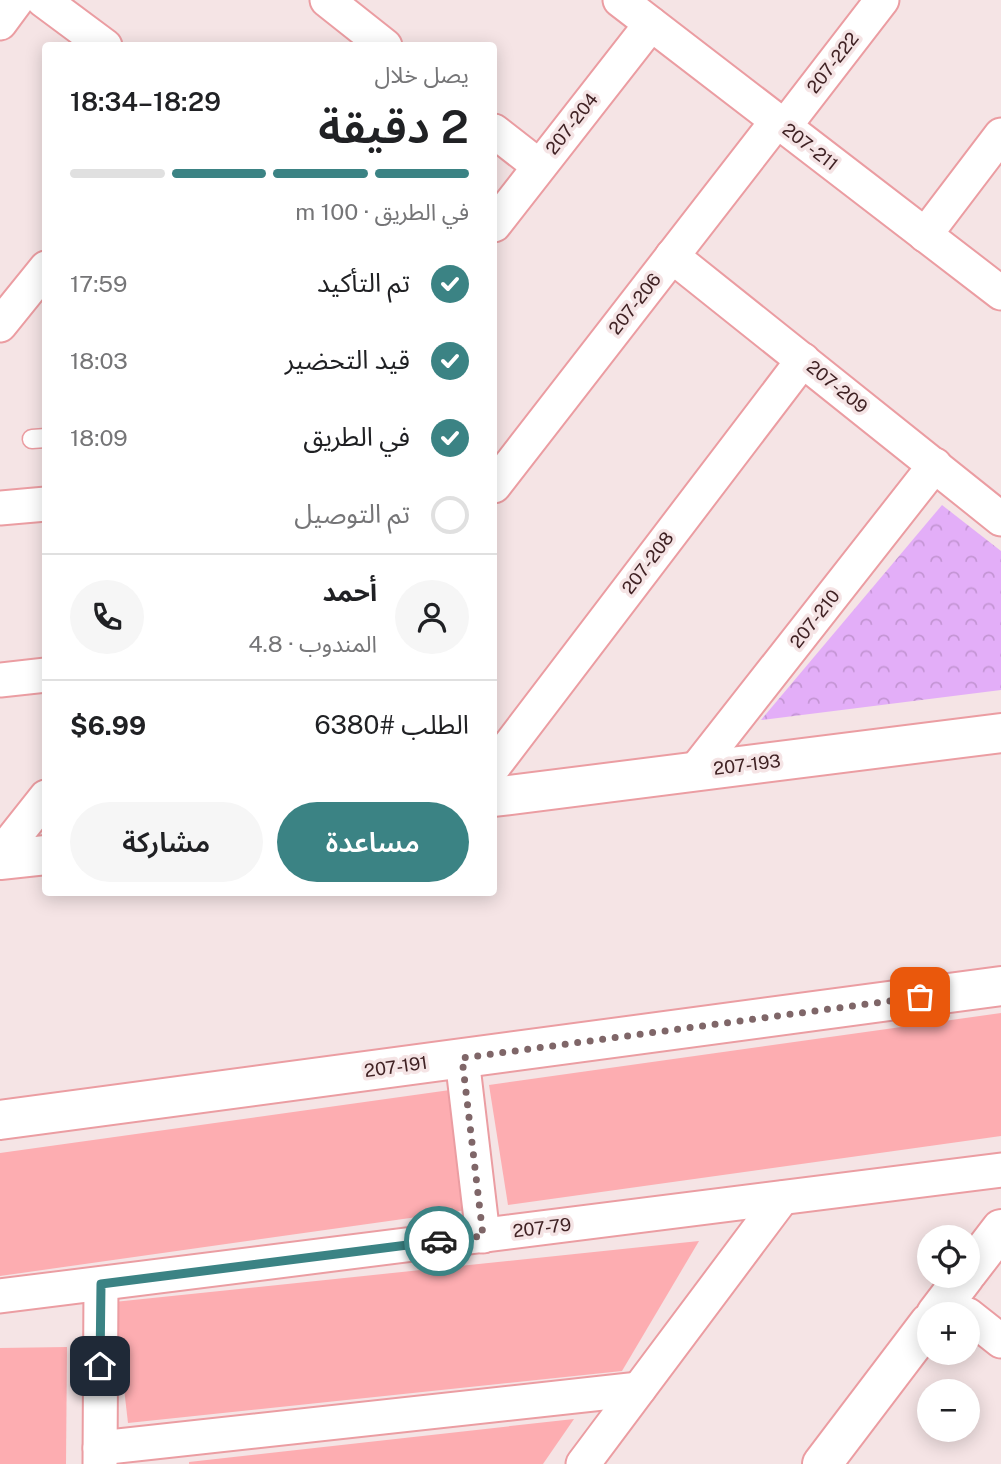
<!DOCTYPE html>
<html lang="ar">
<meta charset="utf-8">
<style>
:root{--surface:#fff;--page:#f6f6f6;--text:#202124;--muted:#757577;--line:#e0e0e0;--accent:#3b8384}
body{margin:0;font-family:"Public Sans","Noto Sans Arabic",sans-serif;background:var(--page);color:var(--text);direction:rtl;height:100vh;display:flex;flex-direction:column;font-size:26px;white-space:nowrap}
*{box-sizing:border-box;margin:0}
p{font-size:23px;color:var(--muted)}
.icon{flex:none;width:38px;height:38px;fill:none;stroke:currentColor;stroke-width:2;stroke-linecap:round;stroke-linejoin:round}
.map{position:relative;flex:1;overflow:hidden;direction:ltr}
.panel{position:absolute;left:42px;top:42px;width:455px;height:854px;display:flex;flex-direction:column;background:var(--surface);border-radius:7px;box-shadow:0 4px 18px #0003;direction:rtl}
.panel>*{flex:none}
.buttons{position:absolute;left:917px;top:1225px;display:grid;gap:14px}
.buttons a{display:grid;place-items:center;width:63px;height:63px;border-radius:50%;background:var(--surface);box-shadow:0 4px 18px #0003;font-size:35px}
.pin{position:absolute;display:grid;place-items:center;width:60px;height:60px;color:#fff;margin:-30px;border-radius:14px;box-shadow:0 4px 10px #0006}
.courier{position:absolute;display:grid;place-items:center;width:70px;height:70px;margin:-35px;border:5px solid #3b8384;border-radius:50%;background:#fff;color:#222;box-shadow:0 2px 9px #0007}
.head em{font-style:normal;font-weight:600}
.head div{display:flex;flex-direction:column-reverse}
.head{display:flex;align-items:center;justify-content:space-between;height:119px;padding:0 28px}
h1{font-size:46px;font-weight:600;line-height:52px}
.bar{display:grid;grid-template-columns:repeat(4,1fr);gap:10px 7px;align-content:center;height:84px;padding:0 28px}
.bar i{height:9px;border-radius:5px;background:var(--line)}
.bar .on{background:var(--accent)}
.bar p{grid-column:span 4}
.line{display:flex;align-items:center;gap:18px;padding:0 28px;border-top:2px solid var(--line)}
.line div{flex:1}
.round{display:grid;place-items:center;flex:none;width:74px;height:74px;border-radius:37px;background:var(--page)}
ol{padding:0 28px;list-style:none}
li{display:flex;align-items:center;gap:21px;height:77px}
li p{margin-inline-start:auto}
li .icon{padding:7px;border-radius:50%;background:var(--accent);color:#fff;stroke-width:4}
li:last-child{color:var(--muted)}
li i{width:38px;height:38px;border:4px solid var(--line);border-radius:50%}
.primary-button{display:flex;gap:14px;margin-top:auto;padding:14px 28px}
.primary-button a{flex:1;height:80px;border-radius:42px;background:var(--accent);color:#fff;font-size:28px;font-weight:600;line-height:80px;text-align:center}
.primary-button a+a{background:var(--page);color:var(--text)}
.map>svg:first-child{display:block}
.park{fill:url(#park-crowns)}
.building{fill:#fdadb1}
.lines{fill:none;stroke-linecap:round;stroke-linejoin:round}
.lane-casing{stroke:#eb9da2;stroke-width:21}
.street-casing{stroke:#eb9da2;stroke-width:37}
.secondary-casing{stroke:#eb9da2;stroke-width:42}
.lane{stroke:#fff;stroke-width:18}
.street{stroke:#fff;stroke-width:33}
.secondary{stroke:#fff;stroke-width:38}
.done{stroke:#7f6668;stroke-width:7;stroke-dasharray:0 12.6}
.route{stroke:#3b8384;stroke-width:9}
.labels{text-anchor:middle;stroke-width:7;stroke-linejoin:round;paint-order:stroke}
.street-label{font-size:18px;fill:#402224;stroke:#f5e4e5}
</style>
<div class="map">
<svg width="1001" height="1464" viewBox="0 0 1001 1464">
<defs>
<pattern id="park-crowns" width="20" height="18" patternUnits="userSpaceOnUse" patternTransform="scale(1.75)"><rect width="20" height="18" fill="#e3aef8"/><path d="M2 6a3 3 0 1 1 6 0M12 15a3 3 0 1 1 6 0" fill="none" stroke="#c495d4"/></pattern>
</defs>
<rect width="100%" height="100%" fill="#f5e4e5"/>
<path class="park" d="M 942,505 L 1001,551 L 1001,690 L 761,720 Z"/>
<g class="building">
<path d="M 1001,1013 L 1001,1136 L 508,1205 L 489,1085 Z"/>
<path d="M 450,1090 L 467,1210 L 0,1276 L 0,1153 Z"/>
<path d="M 699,1241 L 622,1371 L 128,1423 L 114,1302 Z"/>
<path d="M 67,1347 L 66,1464 L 0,1464 L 0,1348 Z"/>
<path d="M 574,1419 L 543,1464 L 189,1464 L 189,1462 Z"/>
</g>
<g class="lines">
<defs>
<path id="lane" d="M 32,439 L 46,438"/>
<g id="street">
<path d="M 43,0 L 105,46"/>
<path d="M 327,0 L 385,46"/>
<path d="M 620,0 L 1001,293"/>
<path d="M 0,23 L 17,0"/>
<path d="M 784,127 L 882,0"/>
<path d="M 494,131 L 539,166"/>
<path d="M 494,225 L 651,24"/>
<path d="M 925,235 L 1001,135"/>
<path d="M 672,256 L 1001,519"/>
<path d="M 0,325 L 46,268"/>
<path d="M 494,486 L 777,121"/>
<path d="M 0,508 L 46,504"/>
<path d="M 0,680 L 46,675"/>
<path d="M 494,766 L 803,360"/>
<path d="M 694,772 L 935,465"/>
<path d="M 0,855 L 46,797"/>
<path d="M 462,1058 L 483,1236"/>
<path d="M 0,1296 L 1001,1170"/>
<path d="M 968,1315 L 1001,1341"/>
<path d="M 100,1448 L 639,1389"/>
<path d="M 100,1464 L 101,1284"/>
<path d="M 583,1464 L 782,1198"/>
</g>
<g id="secondary">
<path d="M 494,797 L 1001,733"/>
<path d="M 0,860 L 46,855"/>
<path d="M 0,1120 L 1001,986"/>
<path d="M 968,1272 L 1001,1229"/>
<path d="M 936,1314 L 965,1276"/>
<path d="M 822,1464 L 929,1323"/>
</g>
</defs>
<use href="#lane" class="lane-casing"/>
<use href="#street" class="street-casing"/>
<use href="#secondary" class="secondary-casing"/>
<use href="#lane" class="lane"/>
<use href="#street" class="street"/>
<use href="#secondary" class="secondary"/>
</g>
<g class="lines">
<path class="done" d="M 439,1241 L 483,1236 L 462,1058 L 920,997"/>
<path class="route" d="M 100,1366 L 101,1284 L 439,1241"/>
</g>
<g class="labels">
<g class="street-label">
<text transform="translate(833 63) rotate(-52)" y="6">207-222</text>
<text transform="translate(572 124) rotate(-52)" y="6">207-204</text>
<text transform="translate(810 147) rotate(38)" y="6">207-211</text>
<text transform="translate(635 304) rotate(-52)" y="6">207-206</text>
<text transform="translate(837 387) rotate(39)" y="6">207-209</text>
<text transform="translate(648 563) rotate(-53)" y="6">207-208</text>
<text transform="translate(815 619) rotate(-52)" y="6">207-210</text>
<text transform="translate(747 765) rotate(-7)" y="6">207-193</text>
<text transform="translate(396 1067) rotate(-8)" y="6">207-191</text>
<text transform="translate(542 1228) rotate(-7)" y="6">207-79</text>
</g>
</g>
</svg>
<div class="buttons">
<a><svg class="icon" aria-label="locate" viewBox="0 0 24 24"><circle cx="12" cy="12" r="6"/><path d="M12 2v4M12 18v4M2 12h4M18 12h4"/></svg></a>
<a>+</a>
<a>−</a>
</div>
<div class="pin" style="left:920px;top:997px;background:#ea580c"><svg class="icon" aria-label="bag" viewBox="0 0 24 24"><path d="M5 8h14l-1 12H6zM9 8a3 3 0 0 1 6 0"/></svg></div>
<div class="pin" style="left:100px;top:1366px;background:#1f2937"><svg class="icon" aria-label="home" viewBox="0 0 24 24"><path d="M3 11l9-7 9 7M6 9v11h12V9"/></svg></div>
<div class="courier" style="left:439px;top:1241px"><svg class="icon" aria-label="car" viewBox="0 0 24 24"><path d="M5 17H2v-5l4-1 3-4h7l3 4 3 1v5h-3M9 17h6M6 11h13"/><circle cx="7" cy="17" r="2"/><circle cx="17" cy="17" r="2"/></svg></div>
<section class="panel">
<div class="head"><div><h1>2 دقيقة</h1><p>يصل خلال</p></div><em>18:29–18:34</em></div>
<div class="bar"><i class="on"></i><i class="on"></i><i class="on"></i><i></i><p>في الطريق · 100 m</p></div>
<ol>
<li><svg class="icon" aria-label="check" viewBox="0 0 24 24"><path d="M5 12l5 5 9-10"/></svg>تم التأكيد<p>17:59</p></li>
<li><svg class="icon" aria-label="check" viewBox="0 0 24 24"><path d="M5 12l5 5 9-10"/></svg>قيد التحضير<p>18:03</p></li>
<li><svg class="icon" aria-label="check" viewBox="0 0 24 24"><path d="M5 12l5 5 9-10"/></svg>في الطريق<p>18:09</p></li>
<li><i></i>تم التوصيل</li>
</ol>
<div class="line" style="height:126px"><a class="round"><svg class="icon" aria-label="person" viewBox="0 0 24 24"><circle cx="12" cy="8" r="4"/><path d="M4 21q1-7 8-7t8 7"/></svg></a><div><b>أحمد</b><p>المندوب · 4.8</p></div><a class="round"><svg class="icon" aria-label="phone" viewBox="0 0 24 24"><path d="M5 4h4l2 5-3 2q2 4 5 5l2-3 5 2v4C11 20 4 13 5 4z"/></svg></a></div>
<div class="line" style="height:91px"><div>الطلب #6380</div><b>$6.99</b></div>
<div class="primary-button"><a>مساعدة</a><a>مشاركة</a></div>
</section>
</div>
